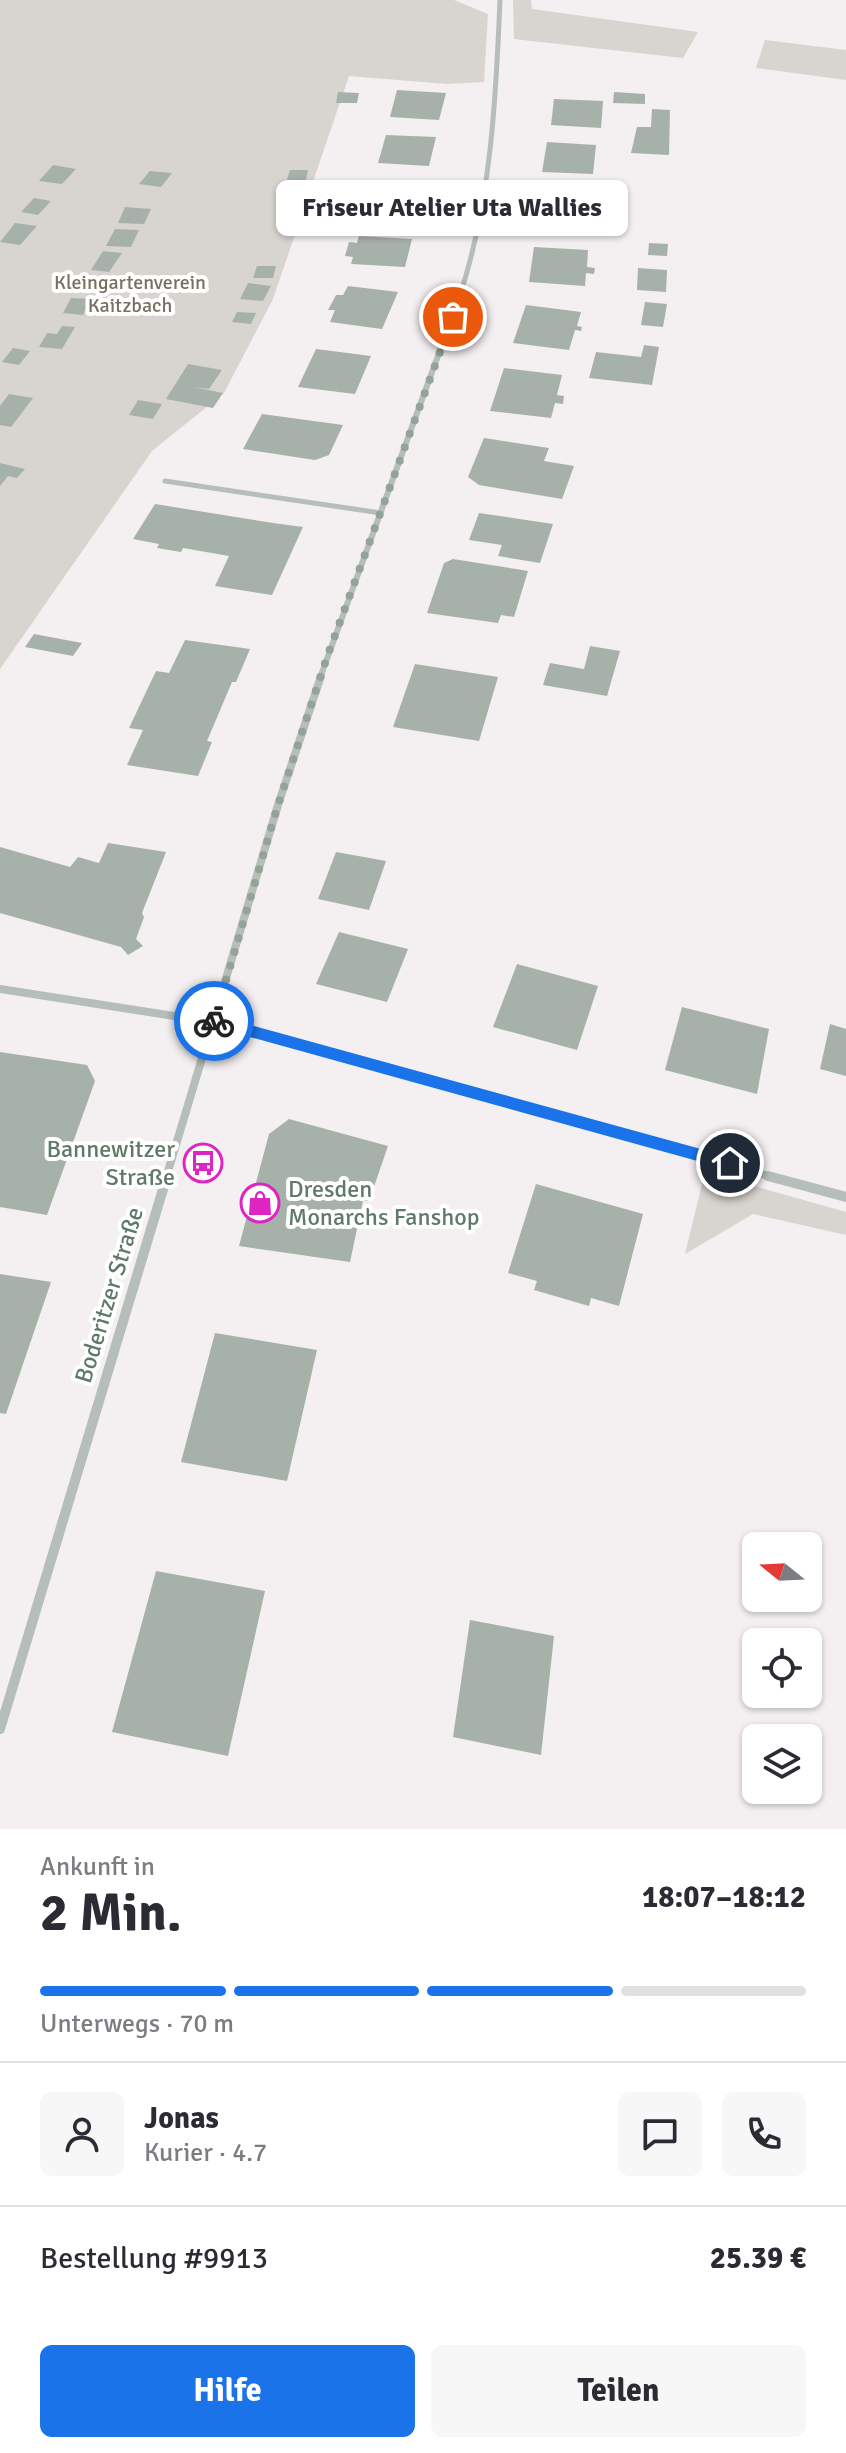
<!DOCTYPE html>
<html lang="de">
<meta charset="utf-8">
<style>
:root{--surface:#fff;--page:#f7f7f7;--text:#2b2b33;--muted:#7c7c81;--line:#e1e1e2;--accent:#1a73e8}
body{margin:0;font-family:Signika,sans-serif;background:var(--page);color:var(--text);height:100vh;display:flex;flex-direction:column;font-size:30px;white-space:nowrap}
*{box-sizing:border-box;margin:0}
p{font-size:26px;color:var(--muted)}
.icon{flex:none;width:44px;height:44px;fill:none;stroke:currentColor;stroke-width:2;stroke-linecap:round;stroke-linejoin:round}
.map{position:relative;height:1829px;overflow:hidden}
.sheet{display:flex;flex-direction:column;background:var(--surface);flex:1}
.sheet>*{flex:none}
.needle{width:52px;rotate:288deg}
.fabs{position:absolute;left:742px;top:1532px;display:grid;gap:16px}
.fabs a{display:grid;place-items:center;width:80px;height:80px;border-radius:12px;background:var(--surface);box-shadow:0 2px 6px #0004;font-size:40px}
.pin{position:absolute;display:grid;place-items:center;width:68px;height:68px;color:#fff;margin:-34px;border:4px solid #fff;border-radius:50%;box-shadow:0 2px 8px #0007}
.courier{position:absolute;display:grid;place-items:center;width:80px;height:80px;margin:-40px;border:6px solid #1a73e8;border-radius:50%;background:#fff;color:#222;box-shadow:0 2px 10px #0007}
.bubble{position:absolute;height:56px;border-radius:12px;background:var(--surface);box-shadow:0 2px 6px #0004;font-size:26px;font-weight:700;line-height:56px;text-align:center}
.overview em{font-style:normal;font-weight:700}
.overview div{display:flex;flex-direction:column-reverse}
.overview{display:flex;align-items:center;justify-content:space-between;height:136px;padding:0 40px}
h1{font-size:52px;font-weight:700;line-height:60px}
.bar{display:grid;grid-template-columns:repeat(4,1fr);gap:12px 8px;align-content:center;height:96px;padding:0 40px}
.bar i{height:10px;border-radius:6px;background:var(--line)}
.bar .selected{background:var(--accent)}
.bar p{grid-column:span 4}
.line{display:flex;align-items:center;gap:20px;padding:0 40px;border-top:2px solid var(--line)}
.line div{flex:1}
.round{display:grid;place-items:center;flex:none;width:84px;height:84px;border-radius:12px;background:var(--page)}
.action{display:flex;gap:16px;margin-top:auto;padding:16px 40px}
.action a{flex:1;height:92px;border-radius:12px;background:var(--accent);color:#fff;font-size:32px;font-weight:700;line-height:92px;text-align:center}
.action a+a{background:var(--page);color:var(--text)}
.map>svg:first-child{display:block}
.green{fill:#d8d4cf}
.building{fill:#a6b2a9}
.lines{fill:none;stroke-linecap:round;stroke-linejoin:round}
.lane{stroke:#b5beb8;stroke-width:5}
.street-far3{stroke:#b5beb8;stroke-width:5}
.street-far2{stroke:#b5beb8;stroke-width:6}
.street-far1{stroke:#b5beb8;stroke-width:8}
.street{stroke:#b5beb8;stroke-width:10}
.route{fill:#1a73e8}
.done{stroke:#93a398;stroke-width:8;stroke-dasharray:0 14.4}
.labels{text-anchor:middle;stroke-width:8;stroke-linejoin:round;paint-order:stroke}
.far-park-label{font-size:20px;fill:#777162;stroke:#fff}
.poi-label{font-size:24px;fill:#5f7a68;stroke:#fff;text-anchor:end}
.street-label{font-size:24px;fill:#5f7a68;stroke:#fff}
</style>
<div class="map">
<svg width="846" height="1829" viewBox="0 0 846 1829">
<rect width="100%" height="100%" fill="#f4eff0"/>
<g class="green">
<path d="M 0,0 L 454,0 L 488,14 L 484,82 L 447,84 L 349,76 L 273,299 L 224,393 L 152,451 L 0,669 Z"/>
<path d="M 513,0 L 531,0 L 532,9 L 698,32 L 683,58 L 514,39 Z"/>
<path d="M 765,40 L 846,50 L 846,80 L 756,68 Z"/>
<path d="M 705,1172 L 846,1212 L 846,1235 L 753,1214 L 685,1254 Z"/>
</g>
<g class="building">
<path d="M 397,90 L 446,93 L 439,120 L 390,117 Z"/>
<path d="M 338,92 L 359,93 L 357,103 L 336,103 Z"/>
<path d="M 614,92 L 645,94 L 645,104 L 613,103 Z"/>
<path d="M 554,99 L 603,101 L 601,128 L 551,125 Z"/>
<path d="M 652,109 L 670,110 L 669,155 L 631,153 L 637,127 L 651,127 Z"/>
<path d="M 386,135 L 436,137 L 429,166 L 378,163 Z"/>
<path d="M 547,142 L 596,145 L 593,174 L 542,172 Z"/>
<path d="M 53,165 L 76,169 L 62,184 L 39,181 Z"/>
<path d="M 290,170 L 308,170 L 305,184 L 286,183 Z"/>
<path d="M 150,171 L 172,173 L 161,187 L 139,184 Z"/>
<path d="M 373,182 L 424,184 L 417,217 L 364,214 Z"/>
<path d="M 542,194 L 592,197 L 591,209 L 600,209 L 599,216 L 591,215 L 589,230 L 537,227 Z"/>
<path d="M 34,198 L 51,201 L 38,215 L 21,212 Z"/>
<path d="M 309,205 L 339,207 L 333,221 L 303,219 Z"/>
<path d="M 125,207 L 151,209 L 144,224 L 118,223 Z"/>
<path d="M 15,223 L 37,226 L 20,245 L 0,242 Z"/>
<path d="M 115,229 L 139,230 L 131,247 L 106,246 Z"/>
<path d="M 359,236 L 412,239 L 405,267 L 351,264 L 353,257 L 345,256 L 349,242 L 357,243 Z"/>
<path d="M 649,243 L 668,244 L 667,256 L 648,255 Z"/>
<path d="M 534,247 L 588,250 L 587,267 L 595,268 L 594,274 L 586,273 L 585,286 L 529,282 Z"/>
<path d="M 103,251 L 122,253 L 109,272 L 91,270 Z"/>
<path d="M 257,266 L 276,266 L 273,278 L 253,278 Z"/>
<path d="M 638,268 L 667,270 L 666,292 L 637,290 Z"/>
<path d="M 248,283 L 271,286 L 263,301 L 240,299 Z"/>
<path d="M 348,286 L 398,292 L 382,329 L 330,322 L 335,310 L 328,310 L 336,295 L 343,295 Z"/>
<path d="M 71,298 L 90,299 L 83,315 L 63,313 Z"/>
<path d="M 645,302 L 667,304 L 663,327 L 641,325 Z"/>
<path d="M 526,305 L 581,312 L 577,326 L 582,327 L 581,331 L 575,330 L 569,350 L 513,343 Z"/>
<path d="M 237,312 L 256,313 L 251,324 L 232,322 Z"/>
<path d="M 62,326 L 75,327 L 62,349 L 39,347 L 47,333 L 57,334 Z"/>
<path d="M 644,345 L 659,347 L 652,385 L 589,378 L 596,352 L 641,357 Z"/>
<path d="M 13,348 L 30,351 L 19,365 L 2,362 Z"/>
<path d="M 316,349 L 371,356 L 355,394 L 298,387 Z"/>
<path d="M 188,364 L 222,370 L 209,389 L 193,387 L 223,393 L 213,408 L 166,399 Z"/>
<path d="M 504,368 L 562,375 L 557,395 L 564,396 L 563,404 L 555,403 L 551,418 L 490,411 Z"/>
<path d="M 9,394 L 33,398 L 11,427 L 0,425 L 0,406 Z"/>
<path d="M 138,400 L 162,404 L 153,419 L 129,415 Z"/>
<path d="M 262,414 L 343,425 L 329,455 L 315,460 L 243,449 Z"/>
<path d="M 484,438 L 549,448 L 544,461 L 574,466 L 562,499 L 479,485 L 468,477 Z"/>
<path d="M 0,463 L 25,469 L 17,478 L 8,476 L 0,486 Z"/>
<path d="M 155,504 L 273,523 L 303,527 L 272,595 L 215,586 L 229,556 L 183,548 L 181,552 L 157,548 L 159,544 L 133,539 Z"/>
<path d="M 479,513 L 553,524 L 540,563 L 498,556 L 502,545 L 469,540 Z"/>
<path d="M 453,559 L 528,571 L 514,617 L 501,615 L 498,623 L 427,613 L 444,563 Z"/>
<path d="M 34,634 L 82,643 L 73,656 L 25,647 Z"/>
<path d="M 185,640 L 250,649 L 236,682 L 232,682 L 207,741 L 212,742 L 198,776 L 127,765 L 143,730 L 129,728 L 156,671 L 169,673 Z"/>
<path d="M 590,646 L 620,651 L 607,696 L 543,685 L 550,663 L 584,669 Z"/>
<path d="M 415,664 L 498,677 L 479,741 L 393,727 Z"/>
<path d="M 108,843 L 166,852 L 142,913 L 144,917 L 136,939 L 143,946 L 128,955 L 121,947 L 0,913 L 0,847 L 70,867 L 78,857 L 99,863 Z"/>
<path d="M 336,852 L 386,861 L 369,910 L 318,899 Z"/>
<path d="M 339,932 L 408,949 L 387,1002 L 316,984 Z"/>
<path d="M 517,964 L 598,986 L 577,1050 L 493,1027 Z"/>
<path d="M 682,1007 L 769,1029 L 757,1094 L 665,1070 Z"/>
<path d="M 830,1024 L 846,1029 L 846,1076 L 820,1069 Z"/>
<path d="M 0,1052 L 87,1065 L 95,1081 L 47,1215 L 0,1207 Z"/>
<path d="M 289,1119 L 388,1146 L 369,1201 L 363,1201 L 350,1262 L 239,1246 L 269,1134 Z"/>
<path d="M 536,1184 L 643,1214 L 619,1306 L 591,1298 L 589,1306 L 534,1290 L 537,1281 L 508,1273 Z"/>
<path d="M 0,1274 L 51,1282 L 6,1414 L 0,1413 Z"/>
<path d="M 215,1333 L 317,1350 L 287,1481 L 181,1462 Z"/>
<path d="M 156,1571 L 265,1591 L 228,1756 L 112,1732 Z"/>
<path d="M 470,1620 L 554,1636 L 541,1755 L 453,1737 Z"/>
</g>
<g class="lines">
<path class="lane" d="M 165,481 L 381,513"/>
<path class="street-far3" d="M 460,295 C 491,201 496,98 500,0"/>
<path class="street-far2" d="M 320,678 L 461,293"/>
<g class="street-far1">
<path d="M 0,989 L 213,1022 L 776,1178"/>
<path d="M 166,1178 L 278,805 L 321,676"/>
</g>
<g class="street">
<path d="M 768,1176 L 846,1197"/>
<path d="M 0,1729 L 167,1176"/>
</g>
</g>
<path class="route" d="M 214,1015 L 730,1157 L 737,1163 L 730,1170 L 214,1027 L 207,1021 Z"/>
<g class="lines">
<path class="done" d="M 214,1021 L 278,805 L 327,657 L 453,317"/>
</g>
<defs>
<symbol id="bus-ring" viewBox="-11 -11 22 22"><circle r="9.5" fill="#fff" stroke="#de25c4" stroke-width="1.5"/><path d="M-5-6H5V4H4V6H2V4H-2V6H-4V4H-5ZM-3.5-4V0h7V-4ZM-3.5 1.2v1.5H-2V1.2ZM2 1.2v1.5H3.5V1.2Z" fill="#de25c4"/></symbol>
<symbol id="shop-ring" viewBox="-11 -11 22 22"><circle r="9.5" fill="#fff" stroke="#de25c4" stroke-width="1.5"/><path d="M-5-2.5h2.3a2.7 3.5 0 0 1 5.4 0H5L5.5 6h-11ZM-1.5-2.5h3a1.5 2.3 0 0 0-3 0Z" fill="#de25c4"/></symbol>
</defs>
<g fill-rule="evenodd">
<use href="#bus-ring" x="181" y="1141" width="44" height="44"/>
<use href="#shop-ring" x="238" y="1181" width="44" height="44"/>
</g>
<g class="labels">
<g class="far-park-label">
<text x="130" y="289">Kleingartenverein<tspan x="130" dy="23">Kaitzbach</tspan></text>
</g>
<g class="poi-label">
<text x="175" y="1157">Bannewitzer<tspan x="175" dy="28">Straße</tspan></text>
<text x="288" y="1197" text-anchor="start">Dresden<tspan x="288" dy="28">Monarchs Fanshop</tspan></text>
</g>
<g class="street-label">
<text transform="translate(109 1295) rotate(-73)" y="8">Boderitzer Straße</text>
</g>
</g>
</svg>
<div class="fabs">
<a><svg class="needle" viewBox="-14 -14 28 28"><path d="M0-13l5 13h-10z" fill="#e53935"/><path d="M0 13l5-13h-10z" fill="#7c7c81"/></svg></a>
<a><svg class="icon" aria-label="locate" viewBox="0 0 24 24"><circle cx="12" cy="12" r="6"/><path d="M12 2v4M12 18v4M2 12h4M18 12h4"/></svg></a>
<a><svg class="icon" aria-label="layers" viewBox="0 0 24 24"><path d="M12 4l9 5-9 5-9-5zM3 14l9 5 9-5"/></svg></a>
</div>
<div class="pin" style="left:453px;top:317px;background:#ea580c"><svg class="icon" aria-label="bag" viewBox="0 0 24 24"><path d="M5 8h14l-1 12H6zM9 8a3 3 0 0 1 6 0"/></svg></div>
<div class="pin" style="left:730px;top:1163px;background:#1f2937"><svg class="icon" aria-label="home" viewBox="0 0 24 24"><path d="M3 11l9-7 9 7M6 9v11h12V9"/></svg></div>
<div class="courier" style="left:214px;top:1021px"><svg class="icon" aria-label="bike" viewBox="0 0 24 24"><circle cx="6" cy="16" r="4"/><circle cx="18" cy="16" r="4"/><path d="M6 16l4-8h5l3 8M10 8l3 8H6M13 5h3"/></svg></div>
<div class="bubble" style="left:276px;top:180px;width:352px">Friseur Atelier Uta Wallies</div>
</div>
<section class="sheet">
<div class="overview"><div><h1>2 Min.</h1><p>Ankunft in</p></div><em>18:07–18:12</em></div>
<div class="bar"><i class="selected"></i><i class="selected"></i><i class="selected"></i><i></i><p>Unterwegs · 70 m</p></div>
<div class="line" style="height:144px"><a class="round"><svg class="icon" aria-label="person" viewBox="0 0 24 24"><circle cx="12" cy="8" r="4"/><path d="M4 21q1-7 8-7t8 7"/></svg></a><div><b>Jonas</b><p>Kurier · 4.7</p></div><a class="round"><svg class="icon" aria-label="chat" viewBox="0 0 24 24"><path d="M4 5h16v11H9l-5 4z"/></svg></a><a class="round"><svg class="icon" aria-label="phone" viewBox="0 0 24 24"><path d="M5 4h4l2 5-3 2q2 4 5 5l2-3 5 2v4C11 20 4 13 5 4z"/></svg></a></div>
<div class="line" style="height:104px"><div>Bestellung #9913</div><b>25.39 €</b></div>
<div class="action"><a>Hilfe</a><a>Teilen</a></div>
</section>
